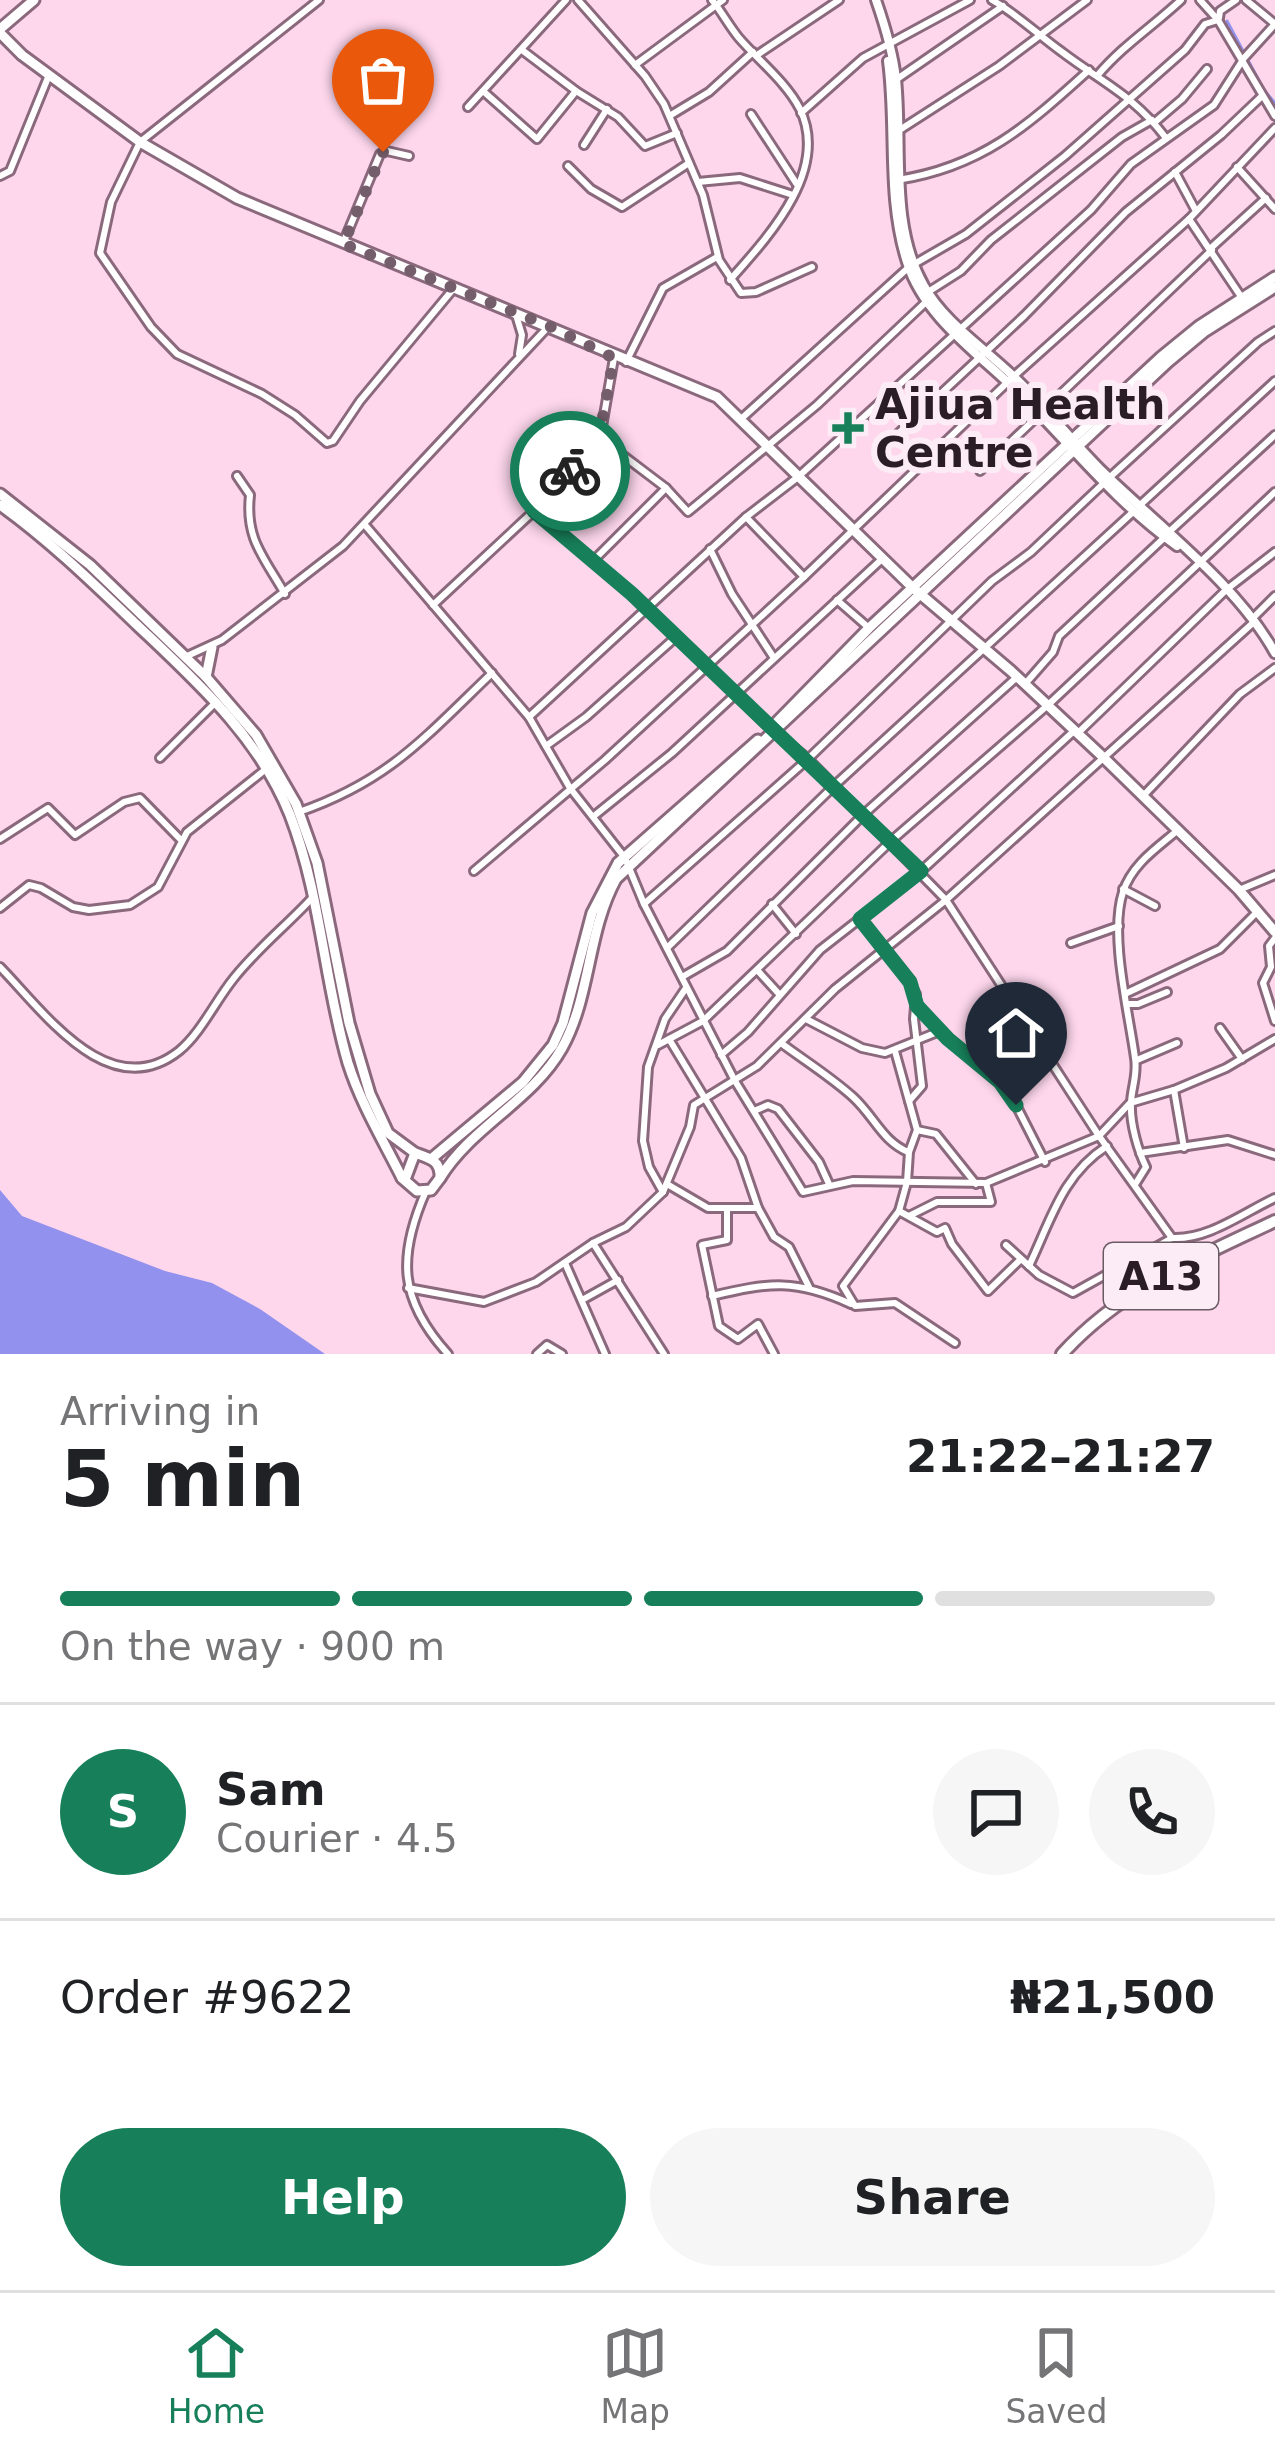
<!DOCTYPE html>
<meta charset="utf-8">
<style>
:root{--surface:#fff;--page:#f6f6f6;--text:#202124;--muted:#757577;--line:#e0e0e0;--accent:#177f5a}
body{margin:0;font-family:"DejaVu Sans",sans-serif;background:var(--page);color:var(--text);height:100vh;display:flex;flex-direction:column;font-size:45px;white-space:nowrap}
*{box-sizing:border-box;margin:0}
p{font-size:39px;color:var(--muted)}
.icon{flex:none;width:66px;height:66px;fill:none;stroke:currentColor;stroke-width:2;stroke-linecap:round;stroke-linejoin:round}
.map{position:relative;height:1354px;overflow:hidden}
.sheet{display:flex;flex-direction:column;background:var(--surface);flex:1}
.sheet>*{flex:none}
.pin{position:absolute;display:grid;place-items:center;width:102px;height:102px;color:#fff;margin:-123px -51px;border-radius:50% 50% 50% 0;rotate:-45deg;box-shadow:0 0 12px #0007}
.pin .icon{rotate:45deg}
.courier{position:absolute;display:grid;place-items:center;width:120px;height:120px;margin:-60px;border:9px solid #177f5a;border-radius:50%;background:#fff;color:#222;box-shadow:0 3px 15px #0007}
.summary em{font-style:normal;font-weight:700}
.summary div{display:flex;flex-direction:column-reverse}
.summary{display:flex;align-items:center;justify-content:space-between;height:204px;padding:0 60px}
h1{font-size:78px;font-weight:700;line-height:90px}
.bar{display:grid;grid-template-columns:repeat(4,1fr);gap:18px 12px;align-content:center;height:144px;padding:0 60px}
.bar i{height:15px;border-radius:9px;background:var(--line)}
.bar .on{background:var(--accent)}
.bar p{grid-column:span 4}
.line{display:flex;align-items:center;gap:30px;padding:0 60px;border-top:3px solid var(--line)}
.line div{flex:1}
.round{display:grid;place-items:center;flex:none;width:126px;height:126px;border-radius:63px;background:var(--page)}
.cta{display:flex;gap:24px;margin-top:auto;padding:24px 60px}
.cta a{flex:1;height:138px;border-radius:72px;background:var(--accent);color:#fff;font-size:48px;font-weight:700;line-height:138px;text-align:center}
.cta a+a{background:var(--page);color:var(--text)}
.dock{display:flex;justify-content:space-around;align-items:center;height:168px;border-top:3px solid var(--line);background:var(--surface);font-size:33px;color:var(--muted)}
.dock a{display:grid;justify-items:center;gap:6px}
.dock .on{color:var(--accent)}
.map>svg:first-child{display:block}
.water{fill:#9291ee}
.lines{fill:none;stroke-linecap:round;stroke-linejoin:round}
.stream{stroke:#9291ee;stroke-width:3}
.minor-casing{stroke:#8b697d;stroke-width:12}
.tertiary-casing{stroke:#8b697d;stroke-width:14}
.secondary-casing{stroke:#8b697d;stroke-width:15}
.primary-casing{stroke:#8b697d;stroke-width:15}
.trunk-casing{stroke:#8b697d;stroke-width:16}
.minor{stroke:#fff;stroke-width:6}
.tertiary{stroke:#fff;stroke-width:8}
.secondary{stroke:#fff;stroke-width:9}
.primary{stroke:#fff;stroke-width:9}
.trunk{stroke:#fff;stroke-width:10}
.done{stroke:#755e6b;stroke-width:12;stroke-dasharray:0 21.6}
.route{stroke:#177f5a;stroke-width:15}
.poi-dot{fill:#177f5a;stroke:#fcecf5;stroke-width:4.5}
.labels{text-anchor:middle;stroke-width:12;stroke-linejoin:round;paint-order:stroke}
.shield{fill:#fcecf5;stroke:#6a5b63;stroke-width:3}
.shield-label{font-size:39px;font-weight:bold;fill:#2b1d25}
.poi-label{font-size:42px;font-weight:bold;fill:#2b1d25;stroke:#fcecf5;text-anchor:start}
</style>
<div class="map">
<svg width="1275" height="1354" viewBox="0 0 1275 1354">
<rect width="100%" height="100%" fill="#fed7ed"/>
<path class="water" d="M 0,1190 L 22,1216 L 165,1271 L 212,1283 L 260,1309 L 325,1354 L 0,1354 Z"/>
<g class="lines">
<path class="stream" d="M 1227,21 L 1264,90 L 1275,103"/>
<defs>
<g id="minor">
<path d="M 319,0 L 140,142 L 111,202 L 100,253 L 151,327 L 177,354 L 262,394 L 295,415 L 327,443 L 333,441 L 360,401 L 454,288"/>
<path d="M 578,0 L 645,76 L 664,104 L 703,195 L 719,260 L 741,293 L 756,292 L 812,267"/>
<path d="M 712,0 C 722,12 729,26 739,38 C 759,61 786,82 800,109 C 830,171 768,237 730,280"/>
<path d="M 992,0 C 1017,14 1038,35 1062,52 C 1103,83 1133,95 1166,138"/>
<path d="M 1200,0 L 1218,20 L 1275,116"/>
<path d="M 1219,18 L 1220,11 L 1236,0"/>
<path d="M 522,50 L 576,91"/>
<path d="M 757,55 L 839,0"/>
<path d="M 635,65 L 723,0"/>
<path d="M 1097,76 C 1122,46 1152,27 1181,0"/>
<path d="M 897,79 L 1003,6"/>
<path d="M 483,91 L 537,139 L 576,91 L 618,117 L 645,146 L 677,133"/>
<path d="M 468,107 L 566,0"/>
<path d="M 801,113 L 863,58 L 970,0"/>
<path d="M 751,114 L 796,183"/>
<path d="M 671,115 L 709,92 L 753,52"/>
<path d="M 1155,122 L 1182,99 L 1207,69"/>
<path d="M 898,131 L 999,66 L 1087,0"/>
<path d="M 584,145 L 607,109"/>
<path d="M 568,166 L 591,189 L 622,207 L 689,163"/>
<path d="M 1237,167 L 1275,209"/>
<path d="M 1175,172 L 1196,211"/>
<path d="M 0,176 L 10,171 L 49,75"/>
<path d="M 897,180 C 982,167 1027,126 1089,70"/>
<path d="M 698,182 L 740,178 L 793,195"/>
<path d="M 1189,219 L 1242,298"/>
<path d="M 344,241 L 380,154 L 387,151 L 409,156"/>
<path d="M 1211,248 L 1266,198"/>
<path d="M 928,292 L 961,271 L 991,240 L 1122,137 L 1152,120"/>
<path d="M 516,315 L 522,335 L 519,354"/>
<path d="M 626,362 L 663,288 L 717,257"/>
<path d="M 1046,408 L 1212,250"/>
<path d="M 741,419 L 909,267 L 966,234 L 1065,156 L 1185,50 L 1205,24 L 1218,20"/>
<path d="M 600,438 L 666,488 L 688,512 L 817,405 L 926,302"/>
<path d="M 886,445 L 1024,316 L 1126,212 L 1221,135 L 1261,97"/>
<path d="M 980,471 L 1040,414"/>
<path d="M 237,476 L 250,495 C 245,539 264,557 285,594"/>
<path d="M 1109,478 L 1258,342 L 1275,331"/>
<path d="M 1139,506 L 1275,381"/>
<path d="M 534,511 L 632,594 L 771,729 L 808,759 L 946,900 L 1099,1136 L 1172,1238"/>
<path d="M 746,517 L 804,577"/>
<path d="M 365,525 L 529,717 L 570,788 L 625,858 L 644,904 L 735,1081 L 803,1192 L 853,1181 L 986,1183 L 1099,1136 L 1130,1103 L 1174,1090 L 1226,1068 L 1275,1039"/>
<path d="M 1169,532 L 1275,435"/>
<path d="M 710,549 L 732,594 L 774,658"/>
<path d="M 593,561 L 666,488"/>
<path d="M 837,600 L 869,628"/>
<path d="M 433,605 L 534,511 L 600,438 L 614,358"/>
<path d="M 1253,618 L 1275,596"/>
<path d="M 185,657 L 222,640 L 343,546 L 548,327"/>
<path d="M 1025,684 L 1053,652 L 1059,636 L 1165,537"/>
<path d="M 529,717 L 746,517 L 798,477 L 1091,210 L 1131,164 L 1214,105 L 1244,58 L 1275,24 L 1246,0"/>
<path d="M 1078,733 L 1226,590 L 1275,552"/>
<path d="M 546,746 L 586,717 L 676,637"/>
<path d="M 160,758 L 216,702"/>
<path d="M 1143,796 L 1240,694 L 1275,668"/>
<path d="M 299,812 C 389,781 425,737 492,673"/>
<path d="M 594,816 L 672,753 L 882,559"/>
<path d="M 0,839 L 48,808 L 75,835 L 124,802 L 140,798 L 180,839"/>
<path d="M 474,871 L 605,760 L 804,577 L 1014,376 L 1189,219 L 1275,128"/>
<path d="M 1123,889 L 1155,906"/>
<path d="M 1239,890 L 1275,875"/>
<path d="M 644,904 L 808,759 L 992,581 L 1031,552 L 1104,483"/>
<path d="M 772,904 L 796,934"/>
<path d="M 0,908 L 29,885 L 41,888 L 73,907 L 89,910 L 130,905 L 158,887 L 187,832 L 266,769"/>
<path d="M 860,919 L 901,969 L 916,994 L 914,1019 L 922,1086 L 909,1101"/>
<path d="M 1275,938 L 1269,946 L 1271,967 L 1263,983 L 1275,1021"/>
<path d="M 1071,943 L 1119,926"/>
<path d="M 667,948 L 835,785 L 1133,512"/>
<path d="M 0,967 C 44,1012 109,1106 179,1051 C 201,1033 216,1000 234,978 C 257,949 287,925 312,898"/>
<path d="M 758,971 L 779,994"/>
<path d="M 682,977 L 727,951 L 864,814 L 1017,677"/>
<path d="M 1127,993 L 1220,949 L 1256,913"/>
<path d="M 1127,1004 L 1138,1004 L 1167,992"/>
<path d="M 917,1007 L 948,1039 L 1000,1083 L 1016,1105 L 1045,1162"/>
<path d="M 806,1019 L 862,1048 L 885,1053 L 940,1031"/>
<path d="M 1220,1028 L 1242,1059"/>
<path d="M 669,1039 L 741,1158 L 758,1208 L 774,1237 L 789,1247 L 809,1287"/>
<path d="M 781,1043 C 805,1061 831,1077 853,1097 C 874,1116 882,1141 908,1152"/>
<path d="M 658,1045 L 703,1021 L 891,841 L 1048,705 L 1275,492"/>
<path d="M 895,1051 L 917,1130 L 909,1152 L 907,1182 L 899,1211 L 843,1286 L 855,1306 L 895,1303 L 955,1343"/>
<path d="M 721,1055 L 748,1032 L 820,950 L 921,871 L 1075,730"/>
<path d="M 1137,1060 L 1177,1043"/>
<path d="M 1174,1090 L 1184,1148"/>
<path d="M 754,1111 L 768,1105 L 778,1109 L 819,1162 L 829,1184"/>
<path d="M 917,1130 L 936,1134 L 976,1184"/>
<path d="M 1140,1153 L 1228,1140 L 1275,1155"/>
<path d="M 1136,1183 L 1146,1167 C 1138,1151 1130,1123 1131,1104 C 1131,1089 1138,1075 1135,1058 C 1129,1013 1109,935 1123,892 C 1132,864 1157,848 1178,830"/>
<path d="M 667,1184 L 708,1208 L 758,1208"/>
<path d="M 426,1191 C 397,1257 399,1300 448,1354"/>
<path d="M 663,1192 L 649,1167 L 643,1141 L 648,1067 L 665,1019 L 686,988"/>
<path d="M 727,1210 L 727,1240 L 702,1245 L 719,1326 L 738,1339 L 758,1324 L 774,1354"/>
<path d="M 899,1211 L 937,1232 L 945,1228 L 952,1244 L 988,1291 L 1021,1259"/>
<path d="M 909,1216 L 937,1202 L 991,1202 L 986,1183"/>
<path d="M 593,1243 L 664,1354"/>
<path d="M 1006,1245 L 1039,1275 L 1073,1293 L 1172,1238 C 1208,1240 1243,1213 1275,1198"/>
<path d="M 565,1263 L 605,1354"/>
<path d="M 1029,1266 C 1051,1220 1062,1175 1107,1146"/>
<path d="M 408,1288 L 484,1302 L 536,1282 L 593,1243 L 626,1227 L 663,1192 L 690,1127 L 694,1105 L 757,1066 L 835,989 L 946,900 L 1255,621"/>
<path d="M 712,1296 C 770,1282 796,1279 851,1304"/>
<path d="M 582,1300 L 618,1280"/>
<path d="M 537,1354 L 547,1345 L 562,1354"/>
</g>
<g id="tertiary">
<path d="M 876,0 C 885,26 893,52 896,79 C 903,147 889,224 924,286 C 944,322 983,347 1013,376 C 1044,405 1070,439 1100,469 C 1157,525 1237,584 1275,653"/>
<path d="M 888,61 C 897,128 886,197 907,262 C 925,320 984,357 1025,399 C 1075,450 1118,504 1177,546"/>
</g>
<g id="secondary">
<path d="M 0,29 L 34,0"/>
<path d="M 0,33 L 22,55 L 140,142 L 237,198 L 717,397 L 912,587 L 1011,671 L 1104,758 L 1239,890 L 1275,932"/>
</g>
<g id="primary">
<path d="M 0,494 L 90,565 L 206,677 L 256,735 L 296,804 L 317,863 L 349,1023 L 370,1094 L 388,1133 L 415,1153"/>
<path d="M 0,505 C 50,541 93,583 137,625 C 196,681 259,737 290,815 C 321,895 324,981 348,1063 C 361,1104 383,1140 402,1178"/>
<path d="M 206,677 L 212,647"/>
<path d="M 775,724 L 869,628 L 1161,357 L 1199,326 L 1275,277"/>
<path d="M 415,1153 C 429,1158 441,1160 440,1178 L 431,1190 L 417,1191 L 402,1178 L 406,1177 Z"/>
<path d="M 431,1159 L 523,1082 L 553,1045 L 563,1023 L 592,913 L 618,863 L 758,740"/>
<path d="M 440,1178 C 472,1126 532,1101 562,1048 C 591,996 587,932 616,879 L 1168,362 L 1204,332 L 1275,287"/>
</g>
<path id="trunk" d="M 1062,1354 C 1121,1289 1197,1258 1275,1221"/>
</defs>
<use href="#minor" class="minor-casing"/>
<use href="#tertiary" class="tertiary-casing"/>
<use href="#secondary" class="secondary-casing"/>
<use href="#primary" class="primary-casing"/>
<use href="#trunk" class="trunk-casing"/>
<use href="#minor" class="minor"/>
<use href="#tertiary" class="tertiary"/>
<use href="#secondary" class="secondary"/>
<use href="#primary" class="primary"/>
<use href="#trunk" class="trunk"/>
</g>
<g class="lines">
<path class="done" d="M 383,152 L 343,244 L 549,326 L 614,358 L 599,438 L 570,471"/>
<path class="route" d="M 570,471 L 534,511 L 632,594 L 921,871 L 860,919 L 910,982 L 917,1006 L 948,1039 L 1000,1082 L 1016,1105"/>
</g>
<path class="poi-dot" d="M842 410h12v12h12v12h-12v12h-12v-12h-12v-12h12z"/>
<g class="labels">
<rect class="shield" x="1104" y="1243" width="114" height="66" rx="9"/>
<g class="shield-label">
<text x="1161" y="1290">A13</text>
</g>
<g class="poi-label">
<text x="875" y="419">Ajiua Health<tspan x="875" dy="48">Centre</tspan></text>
</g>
</g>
</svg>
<div class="pin" style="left:383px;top:152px;background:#ea580c"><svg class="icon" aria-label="bag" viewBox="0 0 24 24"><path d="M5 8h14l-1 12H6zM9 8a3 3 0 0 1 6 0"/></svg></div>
<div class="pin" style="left:1016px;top:1105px;background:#1f2937"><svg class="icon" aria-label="home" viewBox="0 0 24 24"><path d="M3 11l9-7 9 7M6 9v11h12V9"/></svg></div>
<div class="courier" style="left:570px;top:471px"><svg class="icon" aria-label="bike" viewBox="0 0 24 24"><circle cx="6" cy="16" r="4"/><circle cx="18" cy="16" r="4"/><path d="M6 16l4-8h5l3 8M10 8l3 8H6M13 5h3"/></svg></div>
</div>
<section class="sheet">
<div class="summary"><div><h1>5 min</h1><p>Arriving in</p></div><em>21:22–21:27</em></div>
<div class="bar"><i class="on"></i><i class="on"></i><i class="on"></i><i></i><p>On the way · 900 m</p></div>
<div class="line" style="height:216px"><b class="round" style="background:var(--accent);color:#fff">S</b><div><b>Sam</b><p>Courier · 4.5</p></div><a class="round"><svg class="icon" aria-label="chat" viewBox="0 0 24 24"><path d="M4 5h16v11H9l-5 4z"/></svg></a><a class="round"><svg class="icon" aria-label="phone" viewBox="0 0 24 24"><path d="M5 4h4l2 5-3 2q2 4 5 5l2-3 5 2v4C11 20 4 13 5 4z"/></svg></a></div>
<div class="line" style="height:156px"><div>Order #9622</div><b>₦21,500</b></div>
<div class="cta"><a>Help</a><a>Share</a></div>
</section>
<nav class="dock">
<a class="on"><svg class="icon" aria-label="home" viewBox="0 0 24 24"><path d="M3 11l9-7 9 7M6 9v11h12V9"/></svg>Home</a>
<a><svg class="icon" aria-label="map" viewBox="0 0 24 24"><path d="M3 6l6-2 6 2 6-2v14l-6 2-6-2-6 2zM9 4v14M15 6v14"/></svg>Map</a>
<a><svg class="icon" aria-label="saved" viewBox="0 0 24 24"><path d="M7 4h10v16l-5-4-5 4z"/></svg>Saved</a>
</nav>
